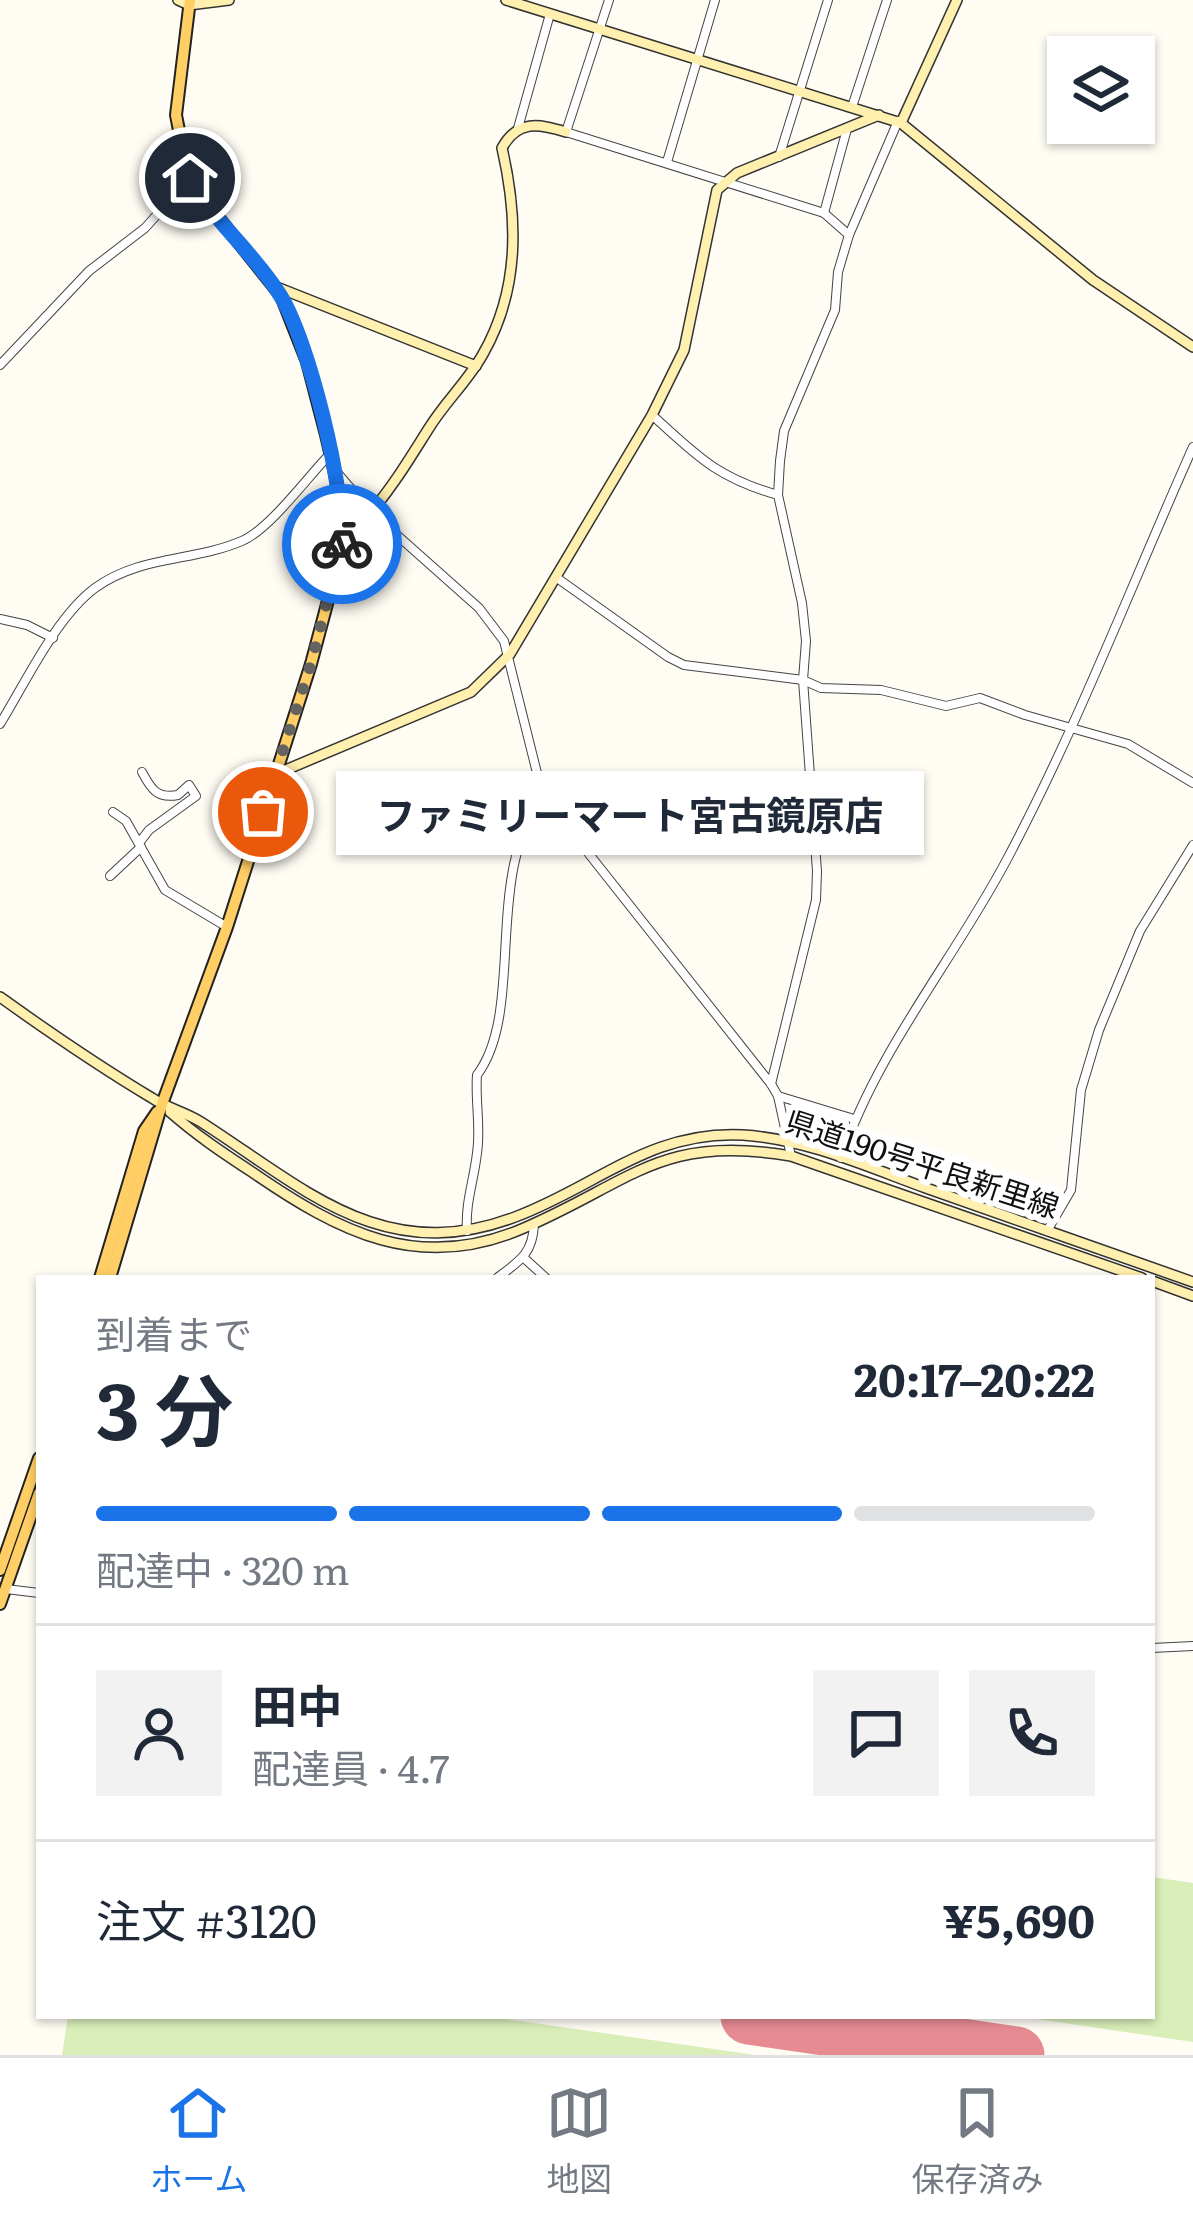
<!DOCTYPE html>
<html lang="ja">
<meta charset="utf-8">
<style>
:root{--surface:#fff;--page:#f2f2f3;--text:#1f2937;--muted:#747a83;--line:#e0e1e3;--accent:#1a73e8}
body{margin:0;font-family:Literata,"Noto Sans JP",serif;background:var(--page);color:var(--text);height:100vh;display:flex;flex-direction:column;font-size:45px;white-space:nowrap}
*{box-sizing:border-box;margin:0}
p{font-size:39px;color:var(--muted)}
.icon{flex:none;width:66px;height:66px;fill:none;stroke:currentColor;stroke-width:2;stroke-linecap:round;stroke-linejoin:round}
.map{position:relative;flex:1;overflow:hidden}
.drawer{position:absolute;left:36px;top:1275px;width:1119px;height:744px;display:flex;flex-direction:column;background:var(--surface);border-radius:0px;box-shadow:0 3px 9px #0004}
.drawer>*{flex:none}
.tools{position:absolute;left:1047px;top:36px;display:grid;gap:24px}
.tools a{display:grid;place-items:center;width:108px;height:108px;border-radius:0px;background:var(--surface);box-shadow:0 3px 9px #0004;font-size:60px}
.pin{position:absolute;display:grid;place-items:center;width:102px;height:102px;color:#fff;margin:-51px;border:6px solid #fff;border-radius:50%;box-shadow:0 3px 12px #0007}
.courier{position:absolute;display:grid;place-items:center;width:120px;height:120px;margin:-60px;border:9px solid #1a73e8;border-radius:50%;background:#fff;color:#222;box-shadow:0 3px 15px #0007}
.bubble{position:absolute;height:84px;border-radius:0px;background:var(--surface);box-shadow:0 3px 9px #0004;font-size:39px;font-weight:700;line-height:84px;text-align:center}
.summary em{font-style:normal;font-weight:700}
.summary div{display:flex;flex-direction:column-reverse}
.summary{display:flex;align-items:center;justify-content:space-between;height:204px;padding:0 60px}
h1{font-size:78px;font-weight:700;line-height:90px}
.bar{display:grid;grid-template-columns:repeat(4,1fr);gap:18px 12px;align-content:center;height:144px;padding:0 60px}
.bar i{height:15px;border-radius:9px;background:var(--line)}
.bar .active{background:var(--accent)}
.bar p{grid-column:span 4}
.line{display:flex;align-items:center;gap:30px;padding:0 60px;border-top:3px solid var(--line)}
.line div{flex:1}
.round{display:grid;place-items:center;flex:none;width:126px;height:126px;border-radius:0px;background:var(--page)}
.dock{display:flex;justify-content:space-around;align-items:center;height:168px;border-top:3px solid var(--line);background:var(--surface);font-size:33px;color:var(--muted)}
.dock a{display:grid;justify-items:center;gap:6px}
.dock .active{color:var(--accent)}
.map>svg:first-child{display:block}
.green{fill:#d9eeb9}
.lines{fill:none;stroke-linecap:round;stroke-linejoin:round}
.taxiway{stroke:#e78b92;stroke-width:24}
.runway{stroke:#e78b92;stroke-width:57}
.street-casing{stroke:#444;stroke-width:10}
.secondary-casing{stroke:#333;stroke-width:12}
.primary-casing{stroke:#222;stroke-width:14}
.street{stroke:#fff;stroke-width:8}
.secondary{stroke:#fff0af;stroke-width:9}
.primary{stroke:#ffce64;stroke-width:10}
.done{stroke:#646360;stroke-width:12;stroke-dasharray:0 21.6}
.route{stroke:#1a73e8;stroke-width:15}
.labels{text-anchor:middle;stroke-width:12;stroke-linejoin:round;paint-order:stroke}
.street-label{font-size:30px;fill:#111;stroke:#fff}
</style>
<div class="map">
<svg width="1193" height="2055" viewBox="0 0 1193 2055">
<rect width="100%" height="100%" fill="#fffcf4"/>
<g class="green">
<path d="M 1152,1877 L 1193,1883 L 1193,2042 L 1016,2016 L 1152,2016 Z"/>
<path d="M 68,2016 L 486,2016 L 755,2055 L 62,2055 Z"/>
</g>
<g class="lines">
<path class="taxiway" d="M 867,2055 L 870,2034"/>
<path class="runway" d="M 749,2016 L 1016,2055"/>
<defs>
<g id="street">
<path d="M 609,0 L 566,132 L 824,213 L 849,235"/>
<path d="M 852,107 L 887,0"/>
<path d="M 518,128 L 550,14"/>
<path d="M 779,157 L 828,0"/>
<path d="M 667,162 L 715,0"/>
<path d="M 824,213 L 847,129"/>
<path d="M 0,365 L 89,271 L 145,228 L 190,178"/>
<path d="M 652,415 C 697,456 717,478 778,495"/>
<path d="M 334,469 L 371,512 L 479,608 L 504,641 L 538,777 L 555,811 L 771,1084 L 778,1096 L 791,1156"/>
<path d="M 557,578 L 668,657 L 684,665 L 803,680 L 821,688 L 881,690 L 946,706 L 980,698 L 1025,715 L 1128,744 L 1193,783"/>
<path d="M 0,619 L 27,625 L 53,638"/>
<path d="M 0,724 C 26,682 56,617 95,588 C 140,555 195,562 244,540 C 271,527 307,478 329,455"/>
<path d="M 113,812 L 126,821 L 165,890 L 227,927"/>
<path d="M 139,843 L 149,830 L 196,796 L 189,785 L 178,795 C 157,799 151,789 142,772"/>
<path d="M 110,876 L 141,847"/>
<path d="M 771,1084 L 816,900 L 817,871 L 803,680 L 806,641 L 802,603 L 778,495 L 780,461 L 784,431 L 835,310 L 838,272 L 849,235 L 898,121"/>
<path d="M 778,1096 L 854,1119"/>
<path d="M 841,1158 C 877,1051 952,962 1005,863 C 1077,728 1131,586 1193,447"/>
<path d="M 467,1231 C 465,1203 474,1180 477,1153 C 481,1126 475,1101 477,1075 C 527,1009 481,864 547,796"/>
<path d="M 1047,1231 L 1071,1190 L 1081,1090 L 1099,1030 L 1140,931 L 1193,845"/>
<path d="M 524,1258 L 546,1278"/>
<path d="M 497,1278 C 520,1261 533,1253 534,1224"/>
<path d="M 6,1589 L 39,1593"/>
<path d="M 1152,1648 L 1193,1646"/>
</g>
<g id="secondary">
<path d="M 178,0 L 189,5 L 229,0"/>
<path d="M 506,0 L 901,123 L 1093,280 L 1193,347"/>
<path d="M 901,123 L 957,0"/>
<path d="M 274,286 L 476,366"/>
<path d="M 371,512 C 394,485 410,458 429,428 C 445,402 468,381 483,354 C 520,289 518,218 502,148 C 518,119 539,124 566,132"/>
<path d="M 276,774 L 471,692 L 510,654 L 652,415 L 684,350 L 717,190 L 737,173 L 879,115"/>
<path d="M 0,997 C 49,1032 100,1067 152,1098 C 167,1108 185,1112 201,1122 C 304,1188 383,1267 515,1217 C 596,1187 650,1130 743,1135 C 806,1139 868,1167 926,1188 C 1015,1219 1104,1251 1193,1282"/>
<path d="M 170,1112 C 196,1135 223,1153 252,1172 C 339,1232 419,1274 524,1228 C 633,1181 661,1134 791,1156 L 1142,1278"/>
<path d="M 1152,1281 L 1193,1296"/>
</g>
<g id="primary">
<path d="M 100,1278 L 144,1131 L 157,1112"/>
<path d="M 110,1278 L 162,1104 L 227,927 L 311,664 L 342,548 L 344,513 L 326,435 L 307,362 L 281,296 L 199,193 L 187,172 L 176,115 L 190,0"/>
<path d="M 0,1570 L 39,1458"/>
<path d="M 0,1604 L 39,1493"/>
</g>
</defs>
<use href="#street" class="street-casing"/>
<use href="#secondary" class="secondary-casing"/>
<use href="#primary" class="primary-casing"/>
<use href="#street" class="street"/>
<use href="#secondary" class="secondary"/>
<use href="#primary" class="primary"/>
</g>
<g class="lines">
<path class="done" d="M 263,812 L 311,664 L 342,544"/>
<path class="route" d="M 190,178 C 214,222 254,253 280,295 C 309,341 345,490 342,544"/>
</g>
<g class="labels">
<g class="street-label">
<text transform="translate(922 1165) rotate(18)" y="10">県道190号平良新里線</text>
</g>
</g>
</svg>
<div class="tools">
<a><svg class="icon" aria-label="layers" viewBox="0 0 24 24"><path d="M12 4l9 5-9 5-9-5zM3 14l9 5 9-5"/></svg></a>
</div>
<div class="pin" style="left:263px;top:812px;background:#ea580c"><svg class="icon" aria-label="bag" viewBox="0 0 24 24"><path d="M5 8h14l-1 12H6zM9 8a3 3 0 0 1 6 0"/></svg></div>
<div class="pin" style="left:190px;top:178px;background:#1f2937"><svg class="icon" aria-label="home" viewBox="0 0 24 24"><path d="M3 11l9-7 9 7M6 9v11h12V9"/></svg></div>
<div class="courier" style="left:342px;top:544px"><svg class="icon" aria-label="bike" viewBox="0 0 24 24"><circle cx="6" cy="16" r="4"/><circle cx="18" cy="16" r="4"/><path d="M6 16l4-8h5l3 8M10 8l3 8H6M13 5h3"/></svg></div>
<div class="bubble" style="left:336px;top:771px;width:588px">ファミリーマート宮古鏡原店</div>
<section class="drawer">
<div class="summary"><div><h1>3 分</h1><p>到着まで</p></div><em>20:17–20:22</em></div>
<div class="bar"><i class="active"></i><i class="active"></i><i class="active"></i><i></i><p>配達中 · 320 m</p></div>
<div class="line" style="height:216px"><a class="round"><svg class="icon" aria-label="person" viewBox="0 0 24 24"><circle cx="12" cy="8" r="4"/><path d="M4 21q1-7 8-7t8 7"/></svg></a><div><b>田中</b><p>配達員 · 4.7</p></div><a class="round"><svg class="icon" aria-label="chat" viewBox="0 0 24 24"><path d="M4 5h16v11H9l-5 4z"/></svg></a><a class="round"><svg class="icon" aria-label="phone" viewBox="0 0 24 24"><path d="M5 4h4l2 5-3 2q2 4 5 5l2-3 5 2v4C11 20 4 13 5 4z"/></svg></a></div>
<div class="line" style="height:156px"><div>注文 #3120</div><b>¥5,690</b></div>
</section>
</div>
<nav class="dock">
<a class="active"><svg class="icon" aria-label="home" viewBox="0 0 24 24"><path d="M3 11l9-7 9 7M6 9v11h12V9"/></svg>ホーム</a>
<a><svg class="icon" aria-label="map" viewBox="0 0 24 24"><path d="M3 6l6-2 6 2 6-2v14l-6 2-6-2-6 2zM9 4v14M15 6v14"/></svg>地図</a>
<a><svg class="icon" aria-label="saved" viewBox="0 0 24 24"><path d="M7 4h10v16l-5-4-5 4z"/></svg>保存済み</a>
</nav>
